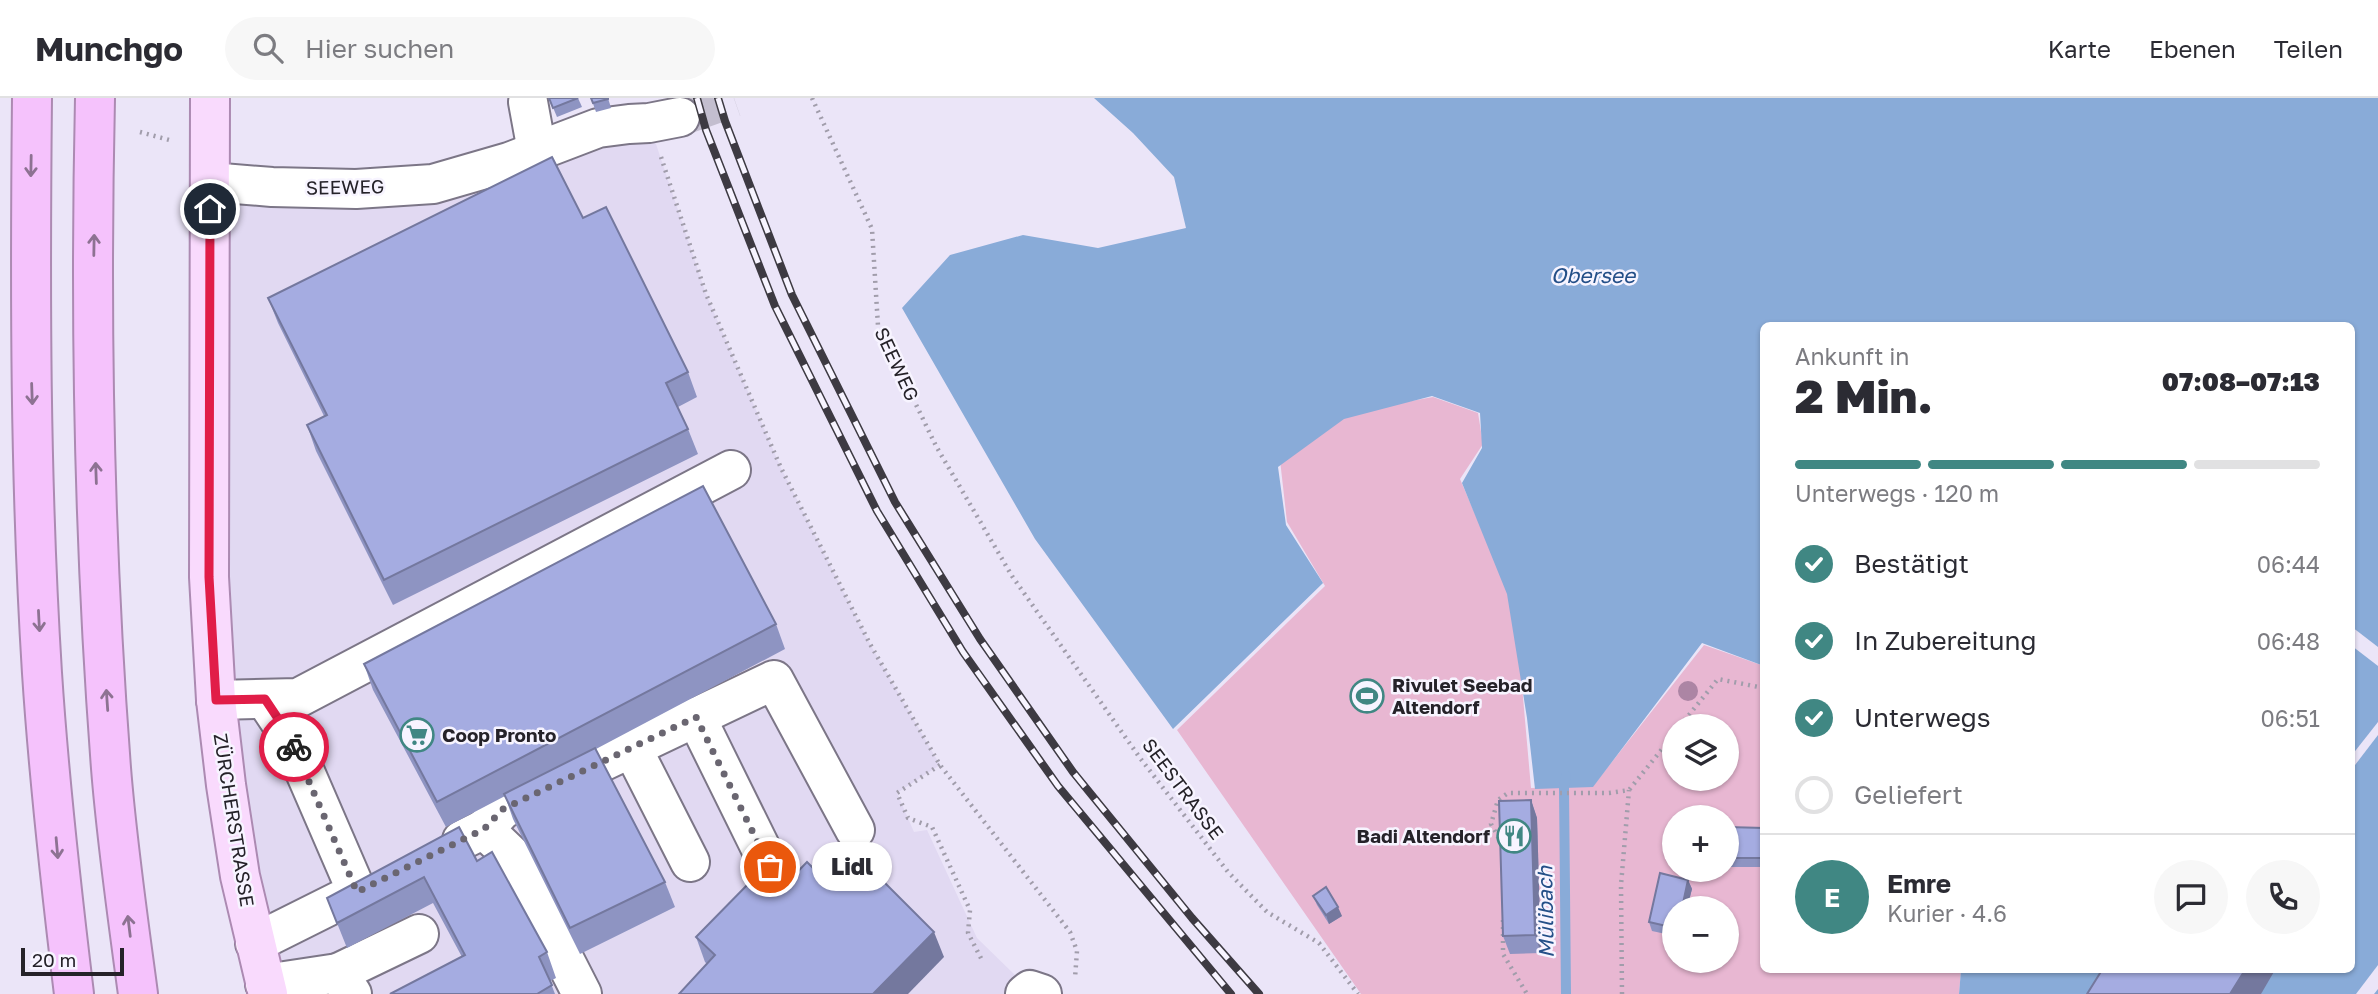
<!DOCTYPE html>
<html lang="de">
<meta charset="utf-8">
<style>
:root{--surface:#fff;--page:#f7f7f7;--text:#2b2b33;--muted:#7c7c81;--line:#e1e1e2;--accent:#408783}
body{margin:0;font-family:"Golos Text",sans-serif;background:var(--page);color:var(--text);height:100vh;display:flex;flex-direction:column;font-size:26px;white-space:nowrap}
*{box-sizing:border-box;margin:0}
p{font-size:23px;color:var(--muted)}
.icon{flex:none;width:38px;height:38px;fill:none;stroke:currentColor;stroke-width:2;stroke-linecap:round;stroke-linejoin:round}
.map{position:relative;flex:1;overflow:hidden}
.panel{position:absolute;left:1760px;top:224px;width:595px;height:651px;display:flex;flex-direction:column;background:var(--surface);border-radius:10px;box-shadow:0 2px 5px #0004}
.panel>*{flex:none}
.fabs{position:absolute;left:1662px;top:616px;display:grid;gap:14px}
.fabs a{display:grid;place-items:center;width:77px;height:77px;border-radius:50%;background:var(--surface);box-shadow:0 2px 5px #0004;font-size:35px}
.scale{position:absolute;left:21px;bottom:18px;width:103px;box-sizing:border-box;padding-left:7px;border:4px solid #252229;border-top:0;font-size:19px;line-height:24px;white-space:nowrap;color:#252229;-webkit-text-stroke:5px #f7f4ff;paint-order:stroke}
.pin{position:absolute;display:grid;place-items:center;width:60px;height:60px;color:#fff;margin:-30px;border:4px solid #fff;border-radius:50%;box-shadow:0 2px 7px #0007}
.courier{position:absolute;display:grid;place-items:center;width:70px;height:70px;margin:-35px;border:5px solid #e11d48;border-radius:50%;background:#fff;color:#222;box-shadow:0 2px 9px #0007}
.bubble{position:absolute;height:49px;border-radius:24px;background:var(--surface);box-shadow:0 2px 5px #0004;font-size:23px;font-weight:800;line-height:49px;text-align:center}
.summary em{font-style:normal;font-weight:800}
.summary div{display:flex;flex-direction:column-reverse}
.summary{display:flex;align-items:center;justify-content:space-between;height:119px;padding:0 35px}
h1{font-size:46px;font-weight:800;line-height:52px}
.bar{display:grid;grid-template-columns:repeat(4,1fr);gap:10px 7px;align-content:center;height:84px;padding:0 35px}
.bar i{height:9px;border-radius:5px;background:var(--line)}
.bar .on{background:var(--accent)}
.bar p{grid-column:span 4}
.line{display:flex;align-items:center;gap:18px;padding:0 35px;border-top:2px solid var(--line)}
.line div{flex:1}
.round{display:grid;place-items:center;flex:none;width:74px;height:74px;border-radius:37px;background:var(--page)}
ol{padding:0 35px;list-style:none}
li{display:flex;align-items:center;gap:21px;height:77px}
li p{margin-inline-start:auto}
li .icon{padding:7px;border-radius:50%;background:var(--accent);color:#fff;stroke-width:4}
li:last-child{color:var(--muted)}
li i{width:38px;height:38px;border:4px solid var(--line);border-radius:50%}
header{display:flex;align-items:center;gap:42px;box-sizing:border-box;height:98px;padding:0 35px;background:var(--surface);border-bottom:2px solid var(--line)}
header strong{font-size:33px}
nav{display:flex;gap:38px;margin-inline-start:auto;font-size:24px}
.search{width:490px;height:63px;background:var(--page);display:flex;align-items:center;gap:18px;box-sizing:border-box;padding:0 24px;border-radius:38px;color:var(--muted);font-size:26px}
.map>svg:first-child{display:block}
.built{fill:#e1d9f2}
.green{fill:#e8b7d2;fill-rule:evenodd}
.water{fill:#89abd8}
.pier{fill:#ebe5f8}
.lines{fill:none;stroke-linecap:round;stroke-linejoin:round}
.stream{stroke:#89abd8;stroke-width:10}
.minor-tunnel{stroke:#c3becf;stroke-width:38;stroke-dasharray:38 19;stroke-linecap:butt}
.minor-casing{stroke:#7c7687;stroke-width:42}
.major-casing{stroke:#ac8ab2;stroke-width:42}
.highway-casing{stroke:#ac8ab2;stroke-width:42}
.path{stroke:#a19dab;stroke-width:4.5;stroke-dasharray:2 5;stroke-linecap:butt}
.minor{stroke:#fff;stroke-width:38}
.major{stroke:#f9dafd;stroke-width:38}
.highway{stroke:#f5c2fc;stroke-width:38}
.rail-casing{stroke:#3d3a42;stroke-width:8}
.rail{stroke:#f7f4ff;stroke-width:5;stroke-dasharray:16;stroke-linecap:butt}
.tree{fill:#ac85a4}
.wall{fill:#8e94c2}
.shaded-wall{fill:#74789e}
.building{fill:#a5ace1;stroke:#74789e;stroke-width:2}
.oneway{stroke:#8d7292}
.done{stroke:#6a6671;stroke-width:7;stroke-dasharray:0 12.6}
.route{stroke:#e11d48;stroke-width:9}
.labels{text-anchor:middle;stroke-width:5;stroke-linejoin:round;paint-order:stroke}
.street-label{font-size:19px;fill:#252229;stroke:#f7f4ff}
.poi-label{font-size:19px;font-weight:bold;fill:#252229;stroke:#f7f4ff;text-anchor:start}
.water-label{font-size:21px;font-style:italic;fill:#244f88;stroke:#f7f4ff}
</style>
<header>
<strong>Munchgo</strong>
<div class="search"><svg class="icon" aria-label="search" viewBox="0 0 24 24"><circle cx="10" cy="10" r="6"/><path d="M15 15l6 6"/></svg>Hier suchen</div>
<nav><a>Karte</a><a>Ebenen</a><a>Teilen</a></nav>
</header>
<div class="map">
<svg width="2378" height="896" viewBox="0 0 2378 896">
<rect width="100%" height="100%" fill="#ebe5f8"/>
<path class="built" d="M 649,25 L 706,196 L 781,370 L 870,546 L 940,667 L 897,695 L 914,734 L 927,732 L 977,840 L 1016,878 L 1025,896 L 268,896 L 240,778 L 210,84 L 356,91 Z"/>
<path class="green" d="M 1433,299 L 1478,315 L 1483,346 L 1460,381 L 1515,509 L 1531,690 L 1593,688 L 1704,547 L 1764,568 L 1764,872 L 1961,872 L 1959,896 L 1361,896 L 1177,632 L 1325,488 L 1287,424 L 1280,362 L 1340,316 ZM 1675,628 L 1727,628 L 1727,681 L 1675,681 ZM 1675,719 L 1727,719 L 1727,772 L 1675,772 ZM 1675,810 L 1727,810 L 1727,863 L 1675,863 Z"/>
<path class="water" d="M 1094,0 L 2378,0 L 2378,896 L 1959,896 L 1961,872 L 2352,872 L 2352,228 L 1764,228 L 1764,568 L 1702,545 L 1593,689 L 1535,691 L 1527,620 L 1507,496 L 1462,385 L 1482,350 L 1480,315 L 1432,298 L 1344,321 L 1278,369 L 1286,427 L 1323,485 L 1173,631 L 1035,441 L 902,210 L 950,157 L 1023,137 L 1098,150 L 1186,130 L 1174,79 L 1133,35 Z"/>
<g class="pier">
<path d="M 2352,529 L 2378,549 L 2378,568 L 2352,548 Z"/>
<path d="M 2378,624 L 2378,637 L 2352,671 L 2352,657 Z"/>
<path d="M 2378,867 L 2378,891 L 2374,896 L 2356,896 Z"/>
</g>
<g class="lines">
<path class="stream" d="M 1566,678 L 1564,690 L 1566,896"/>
<path class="minor-tunnel" d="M 680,19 L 734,0"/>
<defs>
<g id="minor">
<path d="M 528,4 L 537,53"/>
<path d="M 210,84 L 272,89 L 356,91 L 433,86 L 509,64 L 598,30 L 629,26 L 649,25 L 680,19"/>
<path d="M 216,602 L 298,600 L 731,372"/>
<path d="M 696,619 L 770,769"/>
<path d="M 632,650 L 690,764"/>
<path d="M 484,731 L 503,711 L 774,582 L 855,732"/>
<path d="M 462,742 L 484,731 L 511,757 L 582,896"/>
<path d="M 255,845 L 357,794 L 289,637 L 265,601"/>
<path d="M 338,875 L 419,836"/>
<path d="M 265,886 L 338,875 L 352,896"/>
<path d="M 1025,896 L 1030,892 L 1042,896"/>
</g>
<path id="major" d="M 210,0 L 209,479 L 216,602 L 226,687 L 240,778 L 268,896"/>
<g id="highway">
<path d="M 32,0 C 30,192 30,384 42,575 C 49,683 61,789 74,896"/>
<path d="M 95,0 C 90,223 94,448 111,670 C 117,746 128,821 138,896"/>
</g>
</defs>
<use href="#minor" class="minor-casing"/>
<use href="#major" class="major-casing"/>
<use href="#highway" class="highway-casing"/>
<g class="path">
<path d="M 812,0 L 872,131 L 878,228 L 936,348 L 1012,478 L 1140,660 L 1228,774 L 1267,814 L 1319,845 L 1358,896"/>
<path d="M 140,34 L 173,43"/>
<path d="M 661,59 L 706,196 L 781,370 L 870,546 L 940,667 L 1070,834 L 1077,853 L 1075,880"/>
<path d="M 1680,628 L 1718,581 L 1764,590"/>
<path d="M 940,667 L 897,695 L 908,720 L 932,729 L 970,812 L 968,835 L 983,864"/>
<path d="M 1502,746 L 1491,726 L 1498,702 L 1508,695 L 1609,695 L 1629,692 L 1675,635"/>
<path d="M 1503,822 L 1503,856 L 1527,896"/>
<path d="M 1622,896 L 1621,787 L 1629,692"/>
</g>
<use href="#minor" class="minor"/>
<use href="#major" class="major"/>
<use href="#highway" class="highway"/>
<defs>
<g id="rail">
<path d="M 697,0 L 706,32 L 775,208 L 877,413 L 963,554 L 1058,688 L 1231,896"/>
<path d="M 718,0 L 725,23 L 792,197 L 895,404 L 980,541 L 1073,674 L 1192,820 L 1259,896"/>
</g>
</defs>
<use href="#rail" class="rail-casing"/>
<use href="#rail" class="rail"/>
</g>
<circle class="tree" cx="1688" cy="593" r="10"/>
<g class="wall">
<path d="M 549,0 L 578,0 L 582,9 L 557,19 Z"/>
<path d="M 591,0 L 608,0 L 611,10 L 596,14 Z"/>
<path d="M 268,200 L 688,274 L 697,299 L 678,309 L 688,331 L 698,356 L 393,507 L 316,353 L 307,327 L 324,318 L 278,225 Z"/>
<path d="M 776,526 L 785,551 L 596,651 L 665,784 L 675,809 L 580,856 L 513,721 L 505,698 L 446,729 L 373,592 L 364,566 Z"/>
<path d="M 1531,702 L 1537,720 L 1541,855 L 1510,856 L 1503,838 Z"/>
<path d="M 1727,729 L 1764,730 L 1764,769 L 1727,769 Z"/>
<path d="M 477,763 L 547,854 L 556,880 L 550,883 L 555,896 L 390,896 L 462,859 L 433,805 L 347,850 L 327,800 Z"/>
<path d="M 825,782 L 944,859 L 707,866 L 705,864 L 696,839 L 775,797 Z"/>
<path d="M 1688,782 L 1692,791 L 1687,810 L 1675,810 L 1675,838 L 1652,833 L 1649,824 Z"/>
<path d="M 1313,798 L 1342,818 L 1329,826 L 1317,807 Z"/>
</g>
<g class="shaded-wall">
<path d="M 1531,702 L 1537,720 L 1541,855 L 1535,837 Z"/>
<path d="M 1688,782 L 1692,791 L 1687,810 L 1682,810 Z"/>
<path d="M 1338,809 L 1342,818 L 1329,826 L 1326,817 Z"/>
<path d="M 934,834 L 944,859 L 908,896 L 873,896 Z"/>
<path d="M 2245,872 L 2275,872 L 2261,896 L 2230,896 Z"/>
</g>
<g class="building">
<path d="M 549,0 L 578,0 L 553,10 Z"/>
<path d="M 591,0 L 608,0 L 608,1 L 593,5 Z"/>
<path d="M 552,59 L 583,120 L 606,109 L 688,274 L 666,285 L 688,331 L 384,482 L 307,327 L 327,317 L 268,200 Z"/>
<path d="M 703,388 L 776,526 L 437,704 L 364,566 Z"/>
<path d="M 595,650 L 665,784 L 570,830 L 504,696 Z"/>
<path d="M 1531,702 L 1535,837 L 1503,838 L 1499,703 Z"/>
<path d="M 459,729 L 477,763 L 492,754 L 547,854 L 539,859 L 552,887 L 537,896 L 390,896 L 465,857 L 424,779 L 337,825 L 327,800 Z"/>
<path d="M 1727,729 L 1764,730 L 1764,760 L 1727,760 Z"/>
<path d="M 853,753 L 934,834 L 873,896 L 679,896 L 715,857 L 696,839 L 756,778 L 775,797 L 807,764 L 825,782 Z"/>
<path d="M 1660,775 L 1688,782 L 1682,810 L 1675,810 L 1675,830 L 1649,824 Z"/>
<path d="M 1326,789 L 1338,809 L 1326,817 L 1313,798 Z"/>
<path d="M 2102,872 L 2245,872 L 2230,896 L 2087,896 Z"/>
</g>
<defs><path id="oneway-shaft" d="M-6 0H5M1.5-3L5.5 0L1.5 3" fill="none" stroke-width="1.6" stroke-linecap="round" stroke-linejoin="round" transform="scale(1.75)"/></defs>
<g class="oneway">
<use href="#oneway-shaft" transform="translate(31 68) rotate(91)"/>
<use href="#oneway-shaft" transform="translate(94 147) rotate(-89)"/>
<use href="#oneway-shaft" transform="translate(32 296) rotate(88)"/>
<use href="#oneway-shaft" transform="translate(96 375) rotate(-92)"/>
<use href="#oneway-shaft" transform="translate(39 523) rotate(87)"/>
<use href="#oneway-shaft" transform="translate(107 602) rotate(-94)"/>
<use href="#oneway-shaft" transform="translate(57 750) rotate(85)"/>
<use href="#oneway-shaft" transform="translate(129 828) rotate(-97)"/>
</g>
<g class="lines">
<path class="done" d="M 294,649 L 357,794 L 484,731 L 503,711 L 696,619 L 770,769"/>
<path class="route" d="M 210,111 L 209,479 L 216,602 L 265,601 L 289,637 L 294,649"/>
</g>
<defs>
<symbol id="stadium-ring" viewBox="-11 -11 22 22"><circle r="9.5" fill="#f7f4ff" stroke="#408783" stroke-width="1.5"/><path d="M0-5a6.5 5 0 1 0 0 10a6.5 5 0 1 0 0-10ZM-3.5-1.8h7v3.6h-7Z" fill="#408783"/></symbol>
<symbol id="supermarket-ring" viewBox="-11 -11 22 22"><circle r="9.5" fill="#f7f4ff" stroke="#408783" stroke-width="1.5"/><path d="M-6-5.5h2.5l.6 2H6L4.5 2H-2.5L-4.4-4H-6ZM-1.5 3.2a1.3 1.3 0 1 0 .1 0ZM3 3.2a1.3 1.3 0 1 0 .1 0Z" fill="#408783"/></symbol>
<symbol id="restaurant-ring" viewBox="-11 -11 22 22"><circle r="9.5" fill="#f7f4ff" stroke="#408783" stroke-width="1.5"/><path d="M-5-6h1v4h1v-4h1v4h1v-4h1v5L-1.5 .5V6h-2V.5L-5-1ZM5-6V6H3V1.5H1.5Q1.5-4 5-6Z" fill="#408783"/></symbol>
</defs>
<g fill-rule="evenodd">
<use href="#stadium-ring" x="1348" y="579" width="38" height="38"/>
<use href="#supermarket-ring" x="398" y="618" width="38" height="38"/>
<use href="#restaurant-ring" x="1495" y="719" width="38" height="38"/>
</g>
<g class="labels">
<g class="street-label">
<text transform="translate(345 89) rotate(-1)" y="7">SEEWEG</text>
<text transform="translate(897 266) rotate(65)" y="7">SEEWEG</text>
<text transform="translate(1183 691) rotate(53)" y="7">SEESTRASSE</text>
<text transform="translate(234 722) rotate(81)" y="7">ZÜRCHERSTRASSE</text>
</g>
<g class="poi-label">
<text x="1392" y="594">Rivulet Seebad<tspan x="1392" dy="22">Altendorf</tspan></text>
<text x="442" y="644">Coop Pronto</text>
<text x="1490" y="745" text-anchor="end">Badi Altendorf</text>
</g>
<g class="water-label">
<text x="1593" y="185">Obersee</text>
<text transform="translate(1546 814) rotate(-91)" y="7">Mülibach</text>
</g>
</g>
</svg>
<div class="fabs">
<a><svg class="icon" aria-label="layers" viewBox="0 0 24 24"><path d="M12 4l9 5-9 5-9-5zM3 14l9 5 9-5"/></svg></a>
<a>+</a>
<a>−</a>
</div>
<div class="scale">20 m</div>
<div class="pin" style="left:770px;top:769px;background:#ea580c"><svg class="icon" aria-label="bag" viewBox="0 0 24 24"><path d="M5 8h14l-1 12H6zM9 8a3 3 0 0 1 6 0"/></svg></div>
<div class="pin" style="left:210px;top:111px;background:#1f2937"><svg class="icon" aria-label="home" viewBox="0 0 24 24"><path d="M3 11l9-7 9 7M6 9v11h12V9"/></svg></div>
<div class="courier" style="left:294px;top:649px"><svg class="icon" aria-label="bike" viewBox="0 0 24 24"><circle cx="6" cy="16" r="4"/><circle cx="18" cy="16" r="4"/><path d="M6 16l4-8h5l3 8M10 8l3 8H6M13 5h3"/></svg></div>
<div class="bubble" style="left:812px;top:744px;width:80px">Lidl</div>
<section class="panel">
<div class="summary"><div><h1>2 Min.</h1><p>Ankunft in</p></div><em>07:08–07:13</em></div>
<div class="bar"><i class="on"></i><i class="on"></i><i class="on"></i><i></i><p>Unterwegs · 120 m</p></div>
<ol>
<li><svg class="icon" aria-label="check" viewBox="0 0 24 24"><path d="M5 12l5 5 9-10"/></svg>Bestätigt<p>06:44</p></li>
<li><svg class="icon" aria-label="check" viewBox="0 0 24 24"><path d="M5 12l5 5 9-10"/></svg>In Zubereitung<p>06:48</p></li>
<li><svg class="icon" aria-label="check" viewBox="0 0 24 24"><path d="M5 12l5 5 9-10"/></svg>Unterwegs<p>06:51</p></li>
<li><i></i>Geliefert</li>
</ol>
<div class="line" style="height:126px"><b class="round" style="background:var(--accent);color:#fff">E</b><div><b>Emre</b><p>Kurier · 4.6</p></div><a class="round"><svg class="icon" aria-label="chat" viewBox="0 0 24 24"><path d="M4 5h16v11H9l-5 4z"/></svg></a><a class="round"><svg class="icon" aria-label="phone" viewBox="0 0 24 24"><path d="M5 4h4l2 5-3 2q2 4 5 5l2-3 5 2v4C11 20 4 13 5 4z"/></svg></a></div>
</section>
</div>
